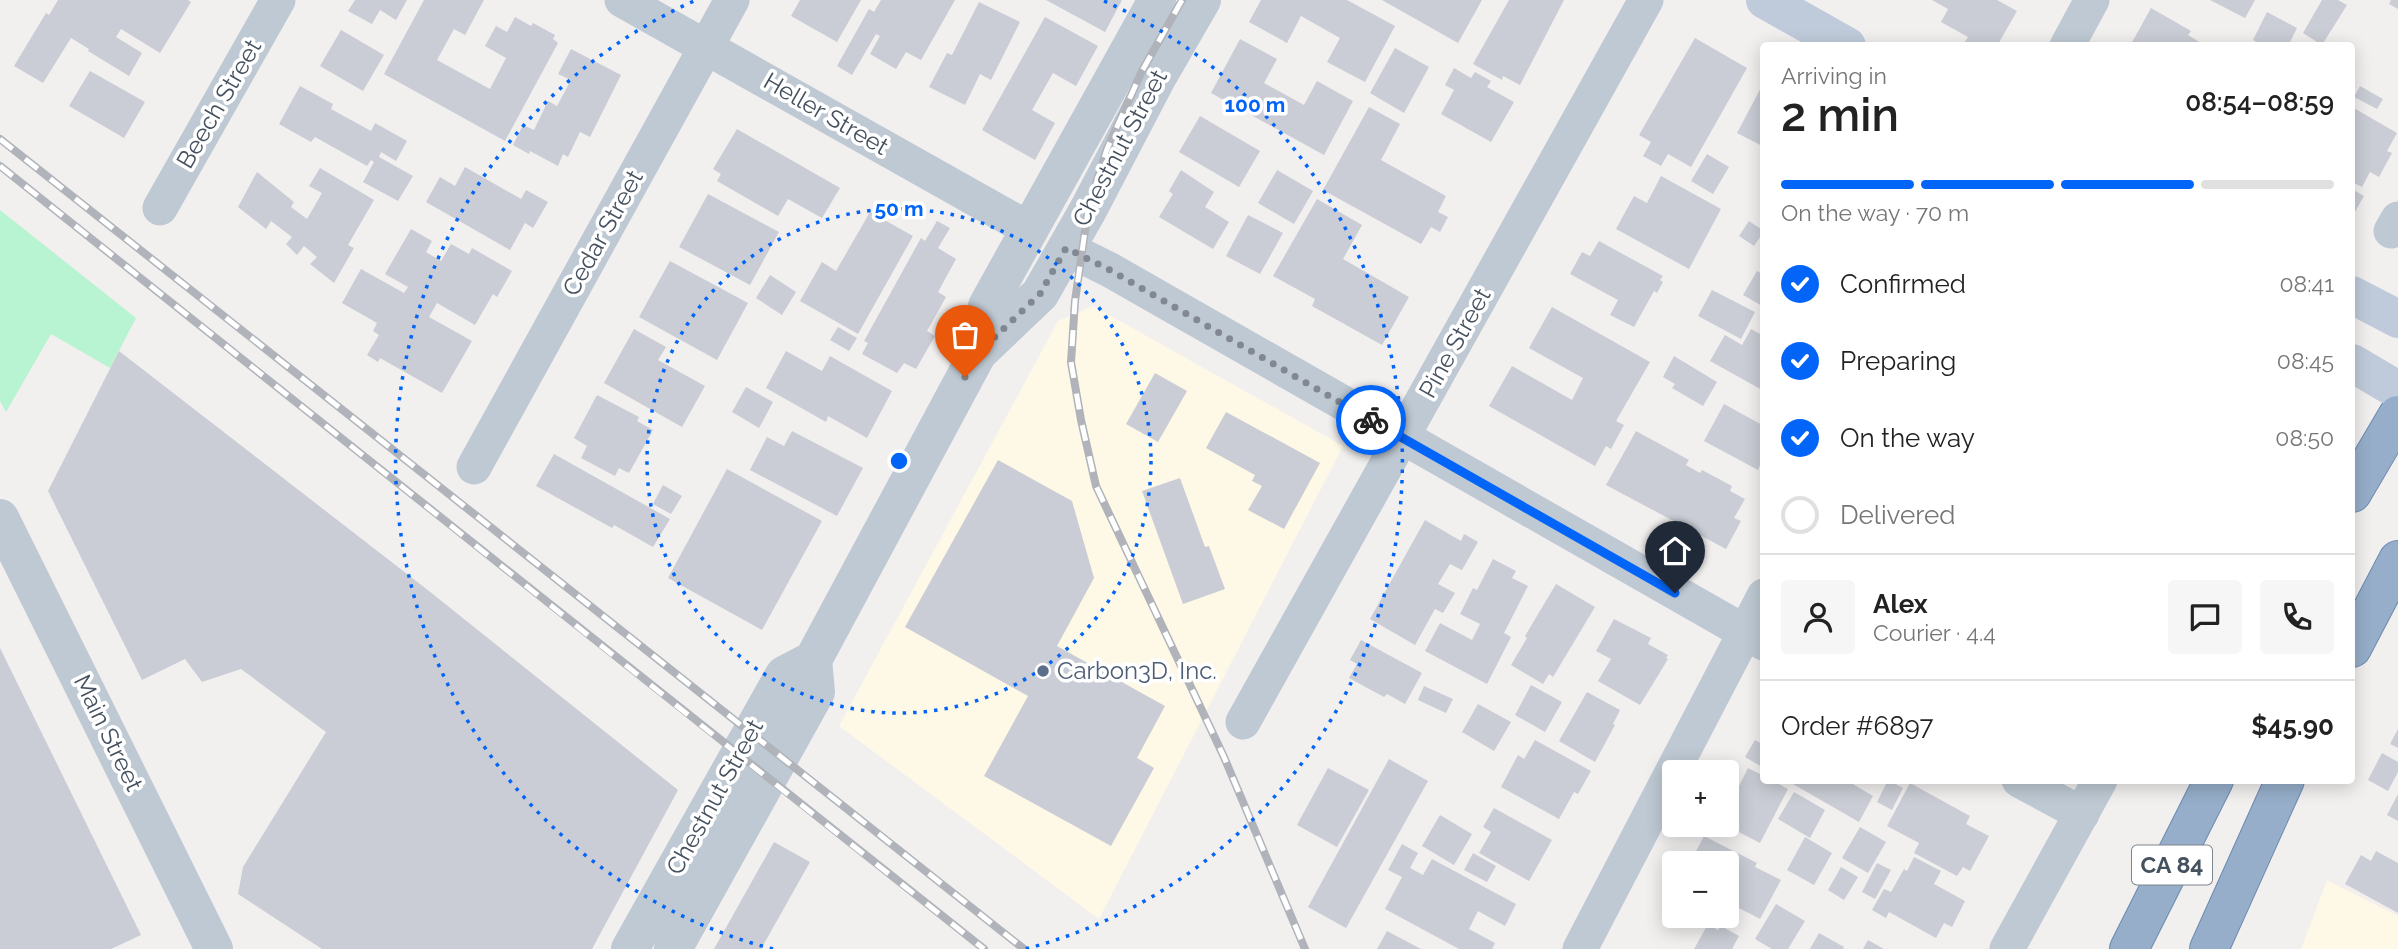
<!DOCTYPE html>
<meta charset="utf-8">
<style>
:root{--surface:#fff;--page:#f6f6f6;--text:#222;--muted:#767676;--line:#e0e0e0;--accent:#0365f7}
body{margin:0;font-family:Raleway,sans-serif;background:var(--page);color:var(--text);height:100vh;display:flex;flex-direction:column;font-size:26px;white-space:nowrap}
*{box-sizing:border-box;margin:0}
p{font-size:23px;color:var(--muted)}
.icon{flex:none;width:38px;height:38px;fill:none;stroke:currentColor;stroke-width:2;stroke-linecap:round;stroke-linejoin:round}
.map{position:relative;flex:1;overflow:hidden}
.panel{position:absolute;left:1760px;top:42px;width:595px;height:742px;display:flex;flex-direction:column;background:var(--surface);border-radius:7px;box-shadow:0 4px 18px #0003}
.panel>*{flex:none}
.controls{position:absolute;left:1662px;top:760px;display:grid;gap:14px}
.controls a{display:grid;place-items:center;width:77px;height:77px;border-radius:7px;background:var(--surface);box-shadow:0 4px 18px #0003;font-size:35px}
.pin{position:absolute;display:grid;place-items:center;width:60px;height:60px;color:#fff;margin:-72px -30px;border-radius:50% 50% 50% 0;rotate:-45deg;box-shadow:0 0 7px #0007}
.pin .icon{rotate:45deg}
.courier{position:absolute;display:grid;place-items:center;width:70px;height:70px;margin:-35px;border:5px solid #0365f7;border-radius:50%;background:#fff;color:#222;box-shadow:0 2px 9px #0007}
.summary em{font-style:normal;font-weight:600}
.summary div{display:flex;flex-direction:column-reverse}
.summary{display:flex;align-items:center;justify-content:space-between;height:119px;padding:0 21px}
h1{font-size:46px;font-weight:600;line-height:52px}
.bar{display:grid;grid-template-columns:repeat(4,1fr);gap:10px 7px;align-content:center;height:84px;padding:0 21px}
.bar i{height:9px;border-radius:5px;background:var(--line)}
.bar .selected{background:var(--accent)}
.bar p{grid-column:span 4}
.line{display:flex;align-items:center;gap:18px;padding:0 21px;border-top:2px solid var(--line)}
.line div{flex:1}
.round{display:grid;place-items:center;flex:none;width:74px;height:74px;border-radius:7px;background:var(--page)}
ol{padding:0 21px;list-style:none}
li{display:flex;align-items:center;gap:21px;height:77px}
li p{margin-inline-start:auto}
li .icon{padding:7px;border-radius:50%;background:var(--accent);color:#fff;stroke-width:4}
li:last-child{color:var(--muted)}
li i{width:38px;height:38px;border:4px solid var(--line);border-radius:50%}
.map>svg:first-child{display:block}
.commercial{fill:#fef8e6}
.green{fill:#b8f4d1}
.building{fill:#cacdd5}
.lines{fill:none;stroke-linecap:round;stroke-linejoin:round}
.trunk-casing{stroke:#6c8ab0;stroke-width:40}
.minor{stroke:#bec9d3;stroke-width:35}
.tertiary{stroke:#bec9d3;stroke-width:38}
.secondary{stroke:#bfcbda;stroke-width:38}
.trunk{stroke:#96aeca;stroke-width:38}
.rail-casing{stroke:#b0b4ba;stroke-width:8}
.rail{stroke:#fff;stroke-width:5;stroke-dasharray:16;stroke-linecap:butt}
.done{stroke:#828891;stroke-width:7;stroke-dasharray:0 12.6}
.route{stroke:#0365f7;stroke-width:9}
.ring{fill:none;stroke:#0365f7;stroke-width:3.5;stroke-dasharray:3.5 7}
.service-dot{fill:#5c6f8a;stroke:#fff;stroke-width:2.5}
.labels{text-anchor:middle;stroke-width:7;stroke-linejoin:round;paint-order:stroke}
.shield{fill:#fff;stroke:#7d858f;stroke-width:2}
.shield-label{font-size:23px;font-weight:bold;fill:#45515f}
.street-label{font-size:24px;fill:#45515f;stroke:#fff}
.service-label{font-size:24px;fill:#4e5e75;stroke:#fff;text-anchor:start}
.centre{fill:#0365f7;stroke:#fff;stroke-width:3.5}
.ring-label{font-size:21px;text-anchor:middle;font-weight:bold;fill:#0365f7;stroke:#fff;stroke-width:7;stroke-linejoin:round;paint-order:stroke}
</style>
<div class="map">
<svg width="2398" height="949" viewBox="0 0 2398 949">
<rect width="100%" height="100%" fill="#f2efef"/>
<g class="commercial">
<path d="M 1093,306 L 1343,446 L 1099,919 L 839,726 L 1058,321 Z"/>
<path d="M 2327,880 L 2398,916 L 2398,949 L 2301,949 Z"/>
</g>
<path class="green" d="M 0,210 L 136,318 L 110,368 L 51,334 L 6,412 L 0,401 Z"/>
<g class="building">
<path d="M 58,0 L 188,0 L 191,2 L 160,53 L 121,29 L 116,37 L 142,53 L 129,76 L 88,51 L 89,49 L 71,38 L 43,83 L 14,66 L 46,13 L 49,15 Z"/>
<path d="M 355,0 L 407,0 L 396,20 L 380,10 L 372,24 L 348,11 Z"/>
<path d="M 424,0 L 484,0 L 465,35 L 454,29 L 437,60 L 490,89 L 506,58 L 485,46 L 496,26 L 507,32 L 515,17 L 531,26 L 533,23 L 555,35 L 553,39 L 558,43 L 505,141 L 384,74 Z"/>
<path d="M 800,0 L 861,0 L 837,42 L 791,16 Z"/>
<path d="M 881,0 L 955,0 L 921,60 L 906,52 L 896,69 L 870,54 L 880,36 L 876,34 L 852,75 L 837,66 L 869,9 L 874,12 Z"/>
<path d="M 1046,0 L 1122,0 L 1105,32 Z"/>
<path d="M 1261,0 L 1347,0 L 1395,26 L 1365,82 L 1327,62 L 1340,38 L 1301,16 L 1287,43 L 1249,22 Z"/>
<path d="M 1382,0 L 1482,0 L 1458,43 Z"/>
<path d="M 1509,0 L 1564,0 L 1520,85 L 1503,76 L 1502,80 L 1473,64 Z"/>
<path d="M 1932,0 L 1997,0 L 2017,11 L 1997,46 L 1968,46 L 1964,43 L 1968,37 L 1941,22 L 1948,9 Z"/>
<path d="M 2210,0 L 2255,0 L 2245,18 Z"/>
<path d="M 2322,0 L 2338,0 L 2347,5 L 2322,45 L 2303,33 Z"/>
<path d="M 2391,0 L 2398,0 L 2398,9 L 2389,4 Z"/>
<path d="M 979,2 L 1020,22 L 991,80 L 980,74 L 965,105 L 929,87 L 947,53 L 952,55 Z"/>
<path d="M 2151,8 L 2191,31 L 2188,35 L 2206,46 L 2130,46 Z"/>
<path d="M 2267,12 L 2297,28 L 2288,46 L 2264,46 L 2253,40 Z"/>
<path d="M 1045,17 L 1098,46 L 1076,86 L 1053,73 L 1032,110 L 1055,123 L 1035,160 L 982,130 Z"/>
<path d="M 341,30 L 384,55 L 363,91 L 320,66 Z"/>
<path d="M 1695,38 L 1747,68 L 1691,167 L 1668,154 L 1661,166 L 1643,156 L 1651,142 L 1639,135 Z"/>
<path d="M 1240,39 L 1277,59 L 1264,83 L 1304,105 L 1317,81 L 1353,101 L 1324,155 L 1211,93 Z"/>
<path d="M 1395,48 L 1429,67 L 1404,113 L 1370,93 Z"/>
<path d="M 571,49 L 621,75 L 590,137 L 580,132 L 568,157 L 563,154 L 558,166 L 530,151 L 529,154 L 513,145 L 523,125 L 534,130 L 548,101 L 557,106 L 571,80 L 558,74 Z"/>
<path d="M 1454,68 L 1471,78 L 1475,72 L 1491,81 L 1487,87 L 1514,102 L 1491,142 L 1441,114 L 1454,90 L 1445,85 Z"/>
<path d="M 90,71 L 145,102 L 124,138 L 69,106 Z"/>
<path d="M 1764,82 L 1764,147 L 1737,133 Z"/>
<path d="M 300,86 L 333,104 L 331,109 L 371,131 L 375,123 L 407,141 L 396,161 L 381,152 L 379,157 L 413,176 L 398,201 L 363,182 L 374,162 L 371,160 L 367,166 L 315,137 L 311,142 L 279,124 Z"/>
<path d="M 2360,86 L 2383,99 L 2377,109 L 2354,97 Z"/>
<path d="M 1369,107 L 1400,124 L 1381,160 L 1446,196 L 1438,212 L 1448,217 L 1440,232 L 1431,227 L 1421,244 L 1323,190 Z"/>
<path d="M 2352,107 L 2397,133 L 2387,151 L 2392,153 L 2379,177 L 2370,172 L 2362,187 L 2352,182 Z"/>
<path d="M 1200,116 L 1260,151 L 1239,187 L 1179,152 Z"/>
<path d="M 737,129 L 840,188 L 822,218 L 788,199 L 778,216 L 717,181 L 721,174 L 713,169 Z"/>
<path d="M 1707,154 L 1729,167 L 1713,194 L 1691,181 Z"/>
<path d="M 465,167 L 521,199 L 526,190 L 548,202 L 533,228 L 525,223 L 510,250 L 426,202 L 440,177 L 455,186 Z"/>
<path d="M 320,168 L 374,200 L 348,245 L 354,248 L 334,283 L 310,264 L 317,257 L 304,246 L 297,255 L 286,244 L 292,237 L 271,221 L 266,229 L 238,207 L 257,172 L 294,202 L 291,207 L 307,219 L 322,193 L 309,186 Z"/>
<path d="M 1181,170 L 1214,192 L 1205,207 L 1229,222 L 1213,249 L 1159,217 L 1173,194 L 1169,191 Z"/>
<path d="M 1277,170 L 1313,191 L 1294,224 L 1258,203 Z"/>
<path d="M 1661,176 L 1721,209 L 1689,269 L 1616,229 L 1634,196 L 1647,203 Z"/>
<path d="M 2352,189 L 2364,196 L 2352,217 Z"/>
<path d="M 708,194 L 779,232 L 750,285 L 679,247 Z"/>
<path d="M 1317,199 L 1362,225 L 1343,259 L 1409,297 L 1382,345 L 1312,306 L 1315,299 L 1273,276 Z"/>
<path d="M 870,212 L 913,236 L 858,334 L 800,301 L 822,262 L 836,271 Z"/>
<path d="M 1248,215 L 1283,233 L 1260,274 L 1226,256 Z"/>
<path d="M 937,221 L 950,228 L 938,248 L 956,259 L 938,292 L 946,297 L 927,331 L 935,336 L 916,369 L 904,363 L 897,373 L 862,354 L 868,343 L 864,341 L 921,238 L 925,241 Z"/>
<path d="M 1749,221 L 1764,231 L 1754,246 L 1739,236 Z"/>
<path d="M 411,229 L 432,241 L 426,252 L 441,261 L 451,244 L 469,254 L 472,248 L 512,271 L 497,297 L 493,294 L 475,325 L 437,303 L 429,317 L 472,341 L 442,393 L 380,358 L 378,362 L 367,355 L 379,335 L 373,331 L 377,323 L 342,303 L 361,269 L 404,293 L 408,287 L 385,274 Z"/>
<path d="M 1599,241 L 1663,276 L 1660,280 L 1663,282 L 1657,293 L 1654,291 L 1634,327 L 1610,315 L 1618,300 L 1570,274 L 1582,252 L 1590,256 Z"/>
<path d="M 670,261 L 748,303 L 717,360 L 639,317 Z"/>
<path d="M 1757,271 L 1764,275 L 1764,307 L 1743,295 Z"/>
<path d="M 770,275 L 796,292 L 782,315 L 756,298 Z"/>
<path d="M 1712,290 L 1755,312 L 1741,339 L 1698,316 Z"/>
<path d="M 1552,307 L 1650,362 L 1616,421 L 1624,425 L 1611,449 L 1606,446 L 1595,466 L 1489,406 L 1512,366 L 1572,400 L 1583,378 L 1529,348 Z"/>
<path d="M 838,327 L 857,338 L 849,351 L 830,340 Z"/>
<path d="M 634,329 L 666,347 L 658,360 L 705,386 L 682,427 L 604,383 Z"/>
<path d="M 1751,329 L 1764,336 L 1764,391 L 1710,361 L 1725,335 L 1742,345 Z"/>
<path d="M 119,351 L 429,591 L 678,790 L 592,949 L 322,949 L 238,894 L 243,867 L 326,732 L 241,669 L 202,682 L 185,659 L 142,680 L 48,491 Z"/>
<path d="M 786,351 L 822,371 L 830,356 L 892,391 L 867,438 L 828,416 L 826,422 L 766,388 Z"/>
<path d="M 1674,356 L 1717,382 L 1703,406 L 1672,388 L 1675,384 L 1663,377 Z"/>
<path d="M 1155,373 L 1187,391 L 1158,442 L 1126,424 Z"/>
<path d="M 746,387 L 773,402 L 759,428 L 732,412 Z"/>
<path d="M 597,395 L 639,417 L 637,421 L 653,430 L 629,473 L 619,468 L 615,476 L 581,458 L 587,446 L 574,438 Z"/>
<path d="M 1724,404 L 1764,426 L 1764,467 L 1760,465 L 1758,470 L 1704,441 Z"/>
<path d="M 1226,412 L 1320,463 L 1284,529 L 1248,510 L 1262,486 L 1252,481 L 1255,475 L 1206,448 Z"/>
<path d="M 792,431 L 863,468 L 837,516 L 750,470 L 767,437 L 784,446 Z"/>
<path d="M 1636,431 L 1689,460 L 1686,465 L 1700,473 L 1702,470 L 1732,486 L 1730,491 L 1745,499 L 1734,518 L 1741,521 L 1726,549 L 1606,485 Z"/>
<path d="M 554,454 L 670,519 L 653,547 L 614,525 L 612,528 L 536,486 Z"/>
<path d="M 998,460 L 1072,501 L 1094,578 L 1057,646 L 1165,706 L 1137,758 L 1154,768 L 1111,846 L 984,776 L 1028,696 L 905,627 Z"/>
<path d="M 727,469 L 822,521 L 762,630 L 668,578 Z"/>
<path d="M 1180,478 L 1205,547 L 1209,546 L 1225,589 L 1183,604 L 1142,491 Z"/>
<path d="M 663,485 L 682,496 L 671,514 L 653,504 Z"/>
<path d="M 1425,520 L 1461,541 L 1464,534 L 1478,542 L 1462,570 L 1450,564 L 1438,584 L 1455,593 L 1443,613 L 1435,609 L 1415,645 L 1370,619 Z"/>
<path d="M 1493,559 L 1516,571 L 1512,578 L 1528,586 L 1504,633 L 1511,637 L 1487,684 L 1425,651 L 1440,623 L 1472,640 L 1480,624 L 1460,614 L 1473,588 L 1477,590 Z"/>
<path d="M 1556,584 L 1595,607 L 1553,677 L 1549,674 L 1543,684 L 1511,665 L 1527,638 L 1525,636 Z"/>
<path d="M 1614,619 L 1651,638 L 1648,644 L 1668,655 L 1666,658 L 1668,659 L 1640,705 L 1598,681 L 1611,659 L 1596,651 Z"/>
<path d="M 1361,640 L 1422,673 L 1405,704 L 1387,694 L 1384,697 L 1349,678 L 1357,664 L 1350,660 Z"/>
<path d="M 0,648 L 141,935 L 111,949 L 0,949 Z"/>
<path d="M 1531,685 L 1562,702 L 1545,732 L 1515,715 Z"/>
<path d="M 1424,686 L 1453,699 L 1446,713 L 1418,700 Z"/>
<path d="M 1587,692 L 1620,710 L 1613,724 L 1615,725 L 1595,762 L 1559,741 Z"/>
<path d="M 1478,704 L 1511,722 L 1494,751 L 1462,732 Z"/>
<path d="M 2398,729 L 2398,748 L 2390,744 Z"/>
<path d="M 1535,740 L 1591,771 L 1578,794 L 1574,792 L 1559,819 L 1501,787 L 1518,755 L 1524,759 Z"/>
<path d="M 1755,740 L 1764,745 L 1764,768 L 1745,757 Z"/>
<path d="M 2382,753 L 2398,762 L 2398,772 L 2388,791 L 2368,780 Z"/>
<path d="M 1389,759 L 1428,781 L 1346,928 L 1308,907 Z"/>
<path d="M 1328,768 L 1369,790 L 1337,847 L 1297,825 Z"/>
<path d="M 1748,768 L 1764,776 L 1764,780 L 1772,780 L 1788,789 L 1760,843 L 1727,826 L 1729,803 L 1727,790 L 1732,782 L 1739,786 Z"/>
<path d="M 1786,780 L 1846,780 L 1873,796 L 1859,822 Z"/>
<path d="M 1888,780 L 1903,788 L 1892,810 L 1877,802 Z"/>
<path d="M 1910,783 L 1970,816 L 1966,824 L 1989,836 L 1970,871 L 1963,867 L 1957,876 L 1914,853 L 1919,843 L 1887,826 Z"/>
<path d="M 1794,792 L 1825,810 L 1810,838 L 1778,819 Z"/>
<path d="M 2398,794 L 2398,821 L 2387,815 Z"/>
<path d="M 1494,808 L 1552,840 L 1529,881 L 1479,853 L 1491,832 L 1483,827 Z"/>
<path d="M 1440,815 L 1472,834 L 1454,865 L 1422,846 Z"/>
<path d="M 1860,827 L 1886,842 L 1868,873 L 1842,858 Z"/>
<path d="M 1704,836 L 1757,863 L 1755,867 L 1781,880 L 1760,919 L 1737,907 L 1733,912 L 1727,909 L 1727,863 L 1690,863 Z"/>
<path d="M 1805,837 L 1832,853 L 1814,885 L 1787,870 Z"/>
<path d="M 774,842 L 810,862 L 761,949 L 714,949 Z"/>
<path d="M 1402,844 L 1418,853 L 1410,868 L 1423,875 L 1432,859 L 1516,904 L 1505,926 L 1478,911 L 1469,929 L 1495,943 L 1492,949 L 1459,949 L 1385,909 L 1402,877 L 1388,870 Z"/>
<path d="M 2376,851 L 2398,863 L 2398,913 L 2345,884 L 2361,855 L 2371,861 Z"/>
<path d="M 1473,853 L 1496,866 L 1487,882 L 1464,870 Z"/>
<path d="M 1914,857 L 1941,871 L 1934,884 L 1965,901 L 1952,927 L 1944,923 L 1936,938 L 1889,912 L 1886,918 L 1872,910 L 1884,889 L 1891,892 L 1904,869 L 1907,871 Z"/>
<path d="M 1877,863 L 1891,870 L 1875,899 L 1862,892 Z"/>
<path d="M 1841,867 L 1858,877 L 1844,900 L 1828,890 Z"/>
<path d="M 1776,904 L 1805,921 L 1788,949 L 1772,949 L 1755,939 Z"/>
<path d="M 1708,924 L 1718,930 L 1721,926 L 1739,936 L 1732,949 L 1694,949 Z"/>
<path d="M 1387,931 L 1421,949 L 1377,949 Z"/>
<path d="M 1819,933 L 1844,947 L 1843,949 L 1810,949 Z"/>
<path d="M 1868,940 L 1884,949 L 1863,949 Z"/>
</g>
<g class="lines">
<defs>
<g id="trunk">
<path d="M 2352,493 L 2398,415"/>
<path d="M 2352,648 L 2398,560"/>
<path d="M 2129,949 L 2214,780"/>
<path d="M 2209,949 L 2285,780"/>
</g>
</defs>
<use href="#trunk" class="trunk-casing"/>
<g class="minor">
<path d="M 622,0 L 1029,229"/>
<path d="M 2067,46 L 2092,0"/>
<path d="M 160,208 L 278,0"/>
<path d="M 2391,231 L 2398,219"/>
<path d="M 1066,248 L 1110,270 L 1764,643"/>
<path d="M 474,467 L 732,0"/>
<path d="M 1243,722 L 1646,0"/>
<path d="M 2019,780 L 2082,814"/>
<path d="M 1580,949 L 1764,596"/>
<path d="M 2007,949 L 2100,780"/>
</g>
<g class="tertiary">
<path d="M 978,353 L 1040,294 L 1088,210 L 1157,78 L 1202,0"/>
<path d="M 0,518 L 214,949"/>
<path d="M 630,949 L 784,675 L 813,660 L 978,353 L 987,306 L 1157,0"/>
<path d="M 673,949 L 816,692 L 813,660"/>
</g>
<g class="secondary">
<path d="M 1765,0 L 1847,46"/>
<path d="M 2352,295 L 2398,319"/>
<path d="M 2352,363 L 2398,390"/>
</g>
<use href="#trunk" class="trunk"/>
<defs>
<g id="rail">
<path d="M 1182,0 L 1142,71 L 1107,149 L 1088,210 L 1075,301 L 1071,362 L 1081,420 L 1096,486 L 1224,757 L 1305,949"/>
<path d="M 0,139 L 1024,949"/>
<path d="M 0,166 C 328,427 655,690 984,949"/>
</g>
</defs>
<use href="#rail" class="rail-casing"/>
<use href="#rail" class="rail"/>
</g>
<g class="lines">
<path class="done" d="M 965,377 L 978,353 L 1040,294 L 1066,248 L 1110,270 L 1371,420"/>
<path class="route" d="M 1371,420 L 1675,593"/>
</g>
<g class="ring">
<circle cx="899" cy="461" r="252"/>
<path d="M773 949A504 504 0 0 1 694 1M1104 1A504 504 0 0 1 1025 949"/>
</g>
<circle class="service-dot" cx="1043" cy="671" r="7"/>
<g class="labels">
<rect class="shield" x="2132" y="845.5" width="80" height="39" rx="5"/>
<g class="shield-label">
<text x="2172" y="873">CA 84</text>
</g>
<g class="street-label">
<text transform="translate(219 104) rotate(-60)" y="8">Beech Street</text>
<text transform="translate(826 114) rotate(30)" y="8">Heller Street</text>
<text transform="translate(1120 148) rotate(-62)" y="8">Chestnut Street</text>
<text transform="translate(603 233) rotate(-61)" y="8">Cedar Street</text>
<text transform="translate(1455 343) rotate(-61)" y="8">Pine Street</text>
<text transform="translate(108 733) rotate(64)" y="8">Main Street</text>
<text transform="translate(715 797) rotate(-61)" y="8">Chestnut Street</text>
</g>
<g class="service-label">
<text x="1057" y="679">Carbon3D, Inc.</text>
</g>
</g>
<circle cx="899" cy="461" r="10" class="centre"/>
<g class="ring-label">
<text x="1255" y="112">100 m</text>
<text x="899" y="216">50 m</text>
</g>
</svg>
<div class="controls">
<a>+</a>
<a>−</a>
</div>
<div class="pin" style="left:965px;top:377px;background:#ea580c"><svg class="icon" aria-label="bag" viewBox="0 0 24 24"><path d="M5 8h14l-1 12H6zM9 8a3 3 0 0 1 6 0"/></svg></div>
<div class="pin" style="left:1675px;top:593px;background:#1f2937"><svg class="icon" aria-label="home" viewBox="0 0 24 24"><path d="M3 11l9-7 9 7M6 9v11h12V9"/></svg></div>
<div class="courier" style="left:1371px;top:420px"><svg class="icon" aria-label="bike" viewBox="0 0 24 24"><circle cx="6" cy="16" r="4"/><circle cx="18" cy="16" r="4"/><path d="M6 16l4-8h5l3 8M10 8l3 8H6M13 5h3"/></svg></div>
<section class="panel">
<div class="summary"><div><h1>2 min</h1><p>Arriving in</p></div><em>08:54–08:59</em></div>
<div class="bar"><i class="selected"></i><i class="selected"></i><i class="selected"></i><i></i><p>On the way · 70 m</p></div>
<ol>
<li><svg class="icon" aria-label="check" viewBox="0 0 24 24"><path d="M5 12l5 5 9-10"/></svg>Confirmed<p>08:41</p></li>
<li><svg class="icon" aria-label="check" viewBox="0 0 24 24"><path d="M5 12l5 5 9-10"/></svg>Preparing<p>08:45</p></li>
<li><svg class="icon" aria-label="check" viewBox="0 0 24 24"><path d="M5 12l5 5 9-10"/></svg>On the way<p>08:50</p></li>
<li><i></i>Delivered</li>
</ol>
<div class="line" style="height:126px"><a class="round"><svg class="icon" aria-label="person" viewBox="0 0 24 24"><circle cx="12" cy="8" r="4"/><path d="M4 21q1-7 8-7t8 7"/></svg></a><div><b>Alex</b><p>Courier · 4.4</p></div><a class="round"><svg class="icon" aria-label="chat" viewBox="0 0 24 24"><path d="M4 5h16v11H9l-5 4z"/></svg></a><a class="round"><svg class="icon" aria-label="phone" viewBox="0 0 24 24"><path d="M5 4h4l2 5-3 2q2 4 5 5l2-3 5 2v4C11 20 4 13 5 4z"/></svg></a></div>
<div class="line" style="height:91px"><div>Order #6897</div><b>$45.90</b></div>
</section>
</div>
